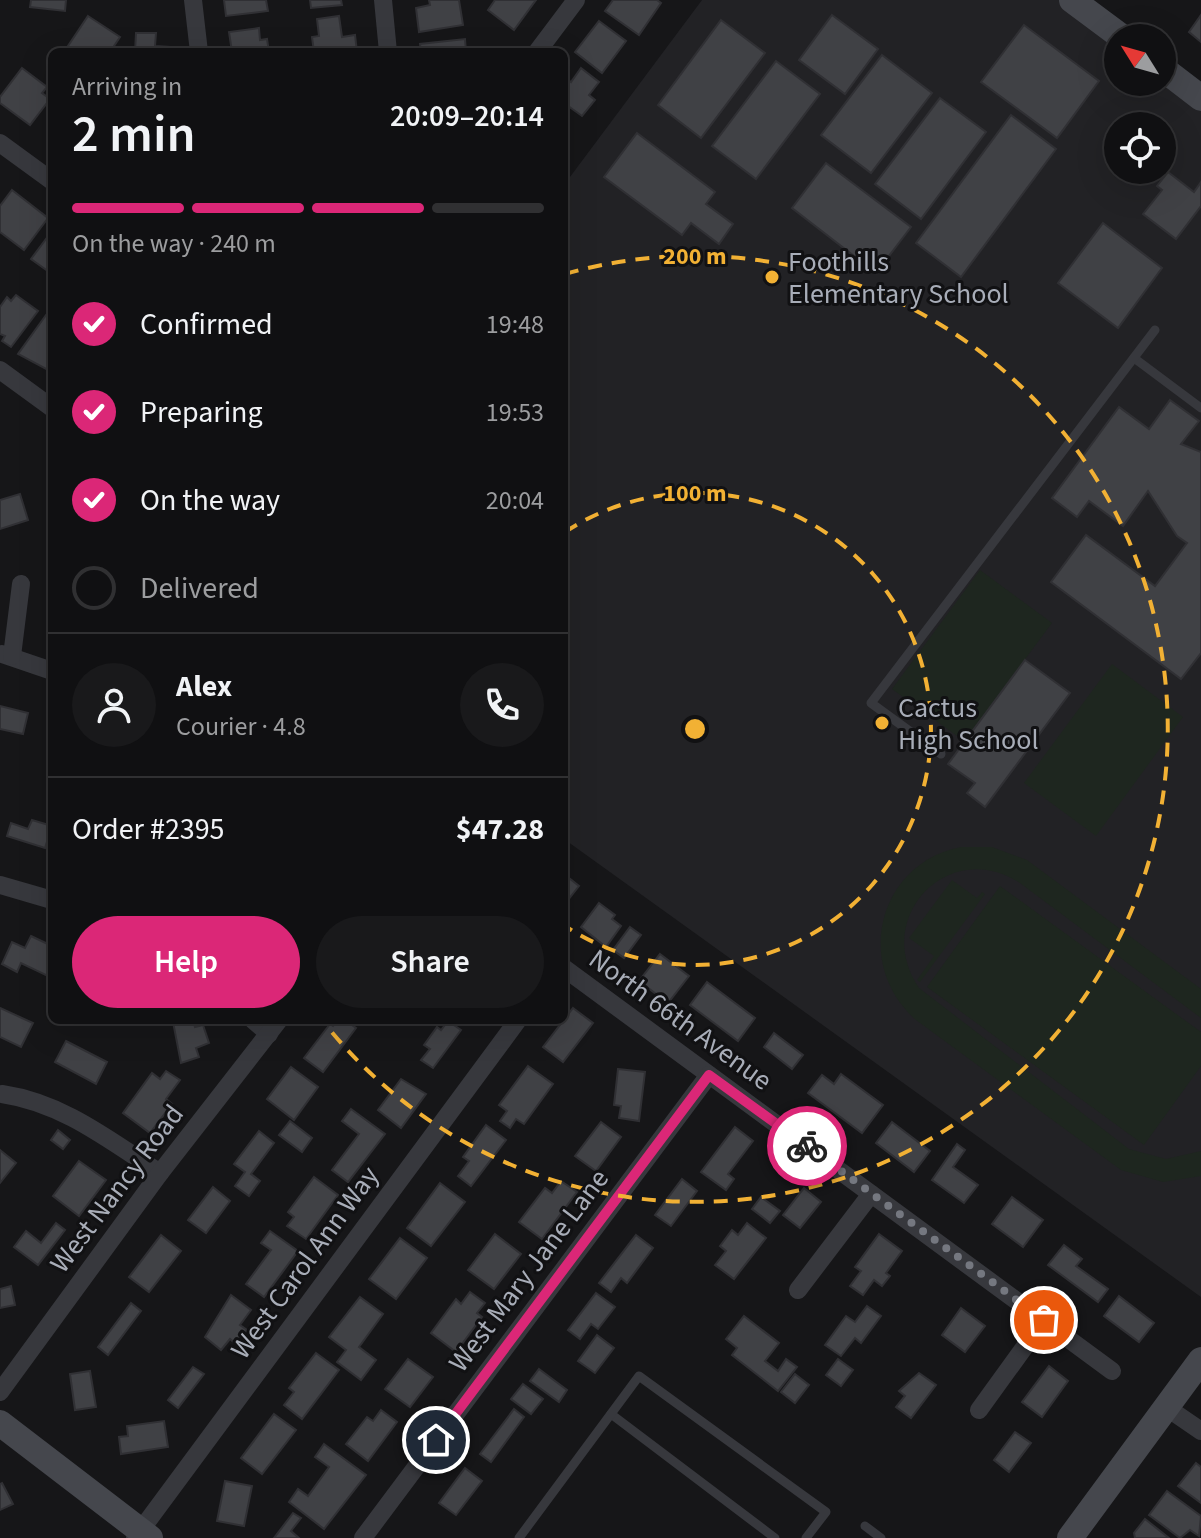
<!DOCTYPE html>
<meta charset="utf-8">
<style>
:root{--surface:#101012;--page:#19191b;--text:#f1f3f6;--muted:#9c9d9f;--line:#303032;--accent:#db2777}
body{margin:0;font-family:"Source Sans 3",sans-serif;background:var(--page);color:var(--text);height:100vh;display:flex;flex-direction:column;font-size:30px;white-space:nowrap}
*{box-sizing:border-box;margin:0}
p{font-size:26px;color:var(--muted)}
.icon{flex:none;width:44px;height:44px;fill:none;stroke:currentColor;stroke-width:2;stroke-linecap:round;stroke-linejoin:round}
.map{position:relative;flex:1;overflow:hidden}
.details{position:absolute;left:48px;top:48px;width:520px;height:976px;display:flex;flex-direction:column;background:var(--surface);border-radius:12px;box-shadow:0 8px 32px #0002,0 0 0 2px var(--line)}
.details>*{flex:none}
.needle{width:52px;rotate:307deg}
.controls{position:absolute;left:1104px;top:24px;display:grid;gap:16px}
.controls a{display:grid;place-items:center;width:72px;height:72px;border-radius:50%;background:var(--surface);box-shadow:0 8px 32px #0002,0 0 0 2px var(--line);font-size:40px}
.pin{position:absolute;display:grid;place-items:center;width:68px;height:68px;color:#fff;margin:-34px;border:4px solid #fff;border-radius:50%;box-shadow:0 2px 8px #0007}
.courier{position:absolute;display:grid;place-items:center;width:80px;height:80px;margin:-40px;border:6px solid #db2777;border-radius:50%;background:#fff;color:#222;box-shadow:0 2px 10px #0007}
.summary em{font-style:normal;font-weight:600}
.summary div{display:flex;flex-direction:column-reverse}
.summary{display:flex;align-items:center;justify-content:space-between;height:136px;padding:0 24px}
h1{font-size:52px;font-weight:600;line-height:60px}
.bar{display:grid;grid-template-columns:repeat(4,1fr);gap:12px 8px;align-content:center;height:96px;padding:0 24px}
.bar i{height:10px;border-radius:6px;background:var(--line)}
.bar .active{background:var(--accent)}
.bar p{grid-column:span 4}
.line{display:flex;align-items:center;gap:20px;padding:0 24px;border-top:2px solid var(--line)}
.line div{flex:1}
.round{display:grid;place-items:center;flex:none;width:84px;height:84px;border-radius:42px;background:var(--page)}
ol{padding:0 24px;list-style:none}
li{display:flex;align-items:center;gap:24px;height:88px}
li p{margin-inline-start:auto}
li .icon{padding:8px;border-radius:50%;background:var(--accent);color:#fff;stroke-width:4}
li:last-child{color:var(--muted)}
li i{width:44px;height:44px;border:4px solid var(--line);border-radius:50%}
.action{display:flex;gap:16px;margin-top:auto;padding:16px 24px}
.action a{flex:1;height:92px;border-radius:48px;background:var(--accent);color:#fff;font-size:32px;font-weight:600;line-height:92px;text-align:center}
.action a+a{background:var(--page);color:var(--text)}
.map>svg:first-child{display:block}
.built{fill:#222225;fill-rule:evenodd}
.green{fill:#1e261f}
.building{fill:#404145;stroke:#303034;stroke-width:2}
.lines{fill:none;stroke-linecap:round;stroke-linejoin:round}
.lane{stroke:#37383d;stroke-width:9}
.street{stroke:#37383d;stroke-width:18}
.secondary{stroke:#45474d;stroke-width:26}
.done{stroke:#757880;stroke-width:8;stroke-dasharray:0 14.4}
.route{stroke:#db2777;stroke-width:10}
.ring{fill:none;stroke:#f2b134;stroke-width:4;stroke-dasharray:14 10}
.poi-dot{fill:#f2b134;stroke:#111113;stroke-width:3}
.labels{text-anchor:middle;stroke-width:6;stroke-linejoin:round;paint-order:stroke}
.poi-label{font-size:28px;fill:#a8adb8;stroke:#111113;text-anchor:start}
.street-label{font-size:28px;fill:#a8adb8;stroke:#111113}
.centre{fill:#f2b134;stroke:#111113;stroke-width:4}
.ring-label{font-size:24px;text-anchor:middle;font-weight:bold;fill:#f2b134;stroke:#111113;stroke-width:6;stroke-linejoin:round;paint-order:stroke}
</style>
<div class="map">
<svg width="1201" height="1538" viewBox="0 0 1201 1538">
<rect width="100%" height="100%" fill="#161618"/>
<path class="built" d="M 702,0 L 1072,0 L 1118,38 L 1118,82 L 1162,82 L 1201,98 L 1201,1297 L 564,839 L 564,185 ZM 1118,126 L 1162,126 L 1162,170 L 1118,170 Z"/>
<g class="green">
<path d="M 980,570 L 1052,623 L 964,741 L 892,689 Z"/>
<path d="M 1112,664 L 1183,717 L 1096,836 L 1024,783 Z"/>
<path d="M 961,847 L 992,847 L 1027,860 L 1201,989 L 1201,1018 L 1020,883 C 949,836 871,918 919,988 L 1129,1149 L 1166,1159 L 1201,1151 L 1201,1176 L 1163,1182 L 1121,1170 L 916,1020 C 853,965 878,863 961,847 Z"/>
<path d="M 952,880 L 977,898 L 982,892 L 985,894 L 920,982 L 917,980 L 934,956 L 909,938 Z"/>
<path d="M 1000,886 L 1201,1032 L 1201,1066 L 1144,1145 L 927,987 Z"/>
</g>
<g class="building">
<path d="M 31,0 L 66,0 L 65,11 L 30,7 Z"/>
<path d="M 224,0 L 266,0 L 268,11 L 226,16 Z"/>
<path d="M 310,0 L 341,0 L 342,5 L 311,8 Z"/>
<path d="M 429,0 L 459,0 L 463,25 L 419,32 L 416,8 L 430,5 Z"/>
<path d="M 495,0 L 536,0 L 514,30 L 488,10 Z"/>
<path d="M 613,0 L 657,0 L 661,3 L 639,35 L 605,11 Z"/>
<path d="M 832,15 L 878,49 L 845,94 L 799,60 Z"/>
<path d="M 1201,15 L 1201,42 L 1189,32 Z"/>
<path d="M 88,16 L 120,37 L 110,52 L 77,52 L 68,46 Z"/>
<path d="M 339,16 L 342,37 L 355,35 L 357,52 L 314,52 L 312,37 L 319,36 L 317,19 Z"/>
<path d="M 721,20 L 765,53 L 701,138 L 658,105 Z"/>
<path d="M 599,21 L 626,41 L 602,73 L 575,52 Z"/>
<path d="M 1024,25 L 1099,81 L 1057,138 L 981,82 Z"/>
<path d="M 259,28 L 260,40 L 267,39 L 269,52 L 232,52 L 229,32 Z"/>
<path d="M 136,33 L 156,33 L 155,46 L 170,47 L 170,52 L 135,52 Z"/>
<path d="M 465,39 L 466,52 L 421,52 L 420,44 Z"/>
<path d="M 882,55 L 932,93 L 871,173 L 821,135 Z"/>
<path d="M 776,61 L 820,94 L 756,179 L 712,146 Z"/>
<path d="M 22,68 L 47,87 L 42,93 L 50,99 L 30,125 L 0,103 L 0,97 Z"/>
<path d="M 581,68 L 599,82 L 589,95 L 595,100 L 582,116 L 564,103 L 564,77 L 571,82 Z"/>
<path d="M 940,98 L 986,132 L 921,219 L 875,184 Z"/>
<path d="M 1011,115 L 1056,149 L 961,277 L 916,243 Z"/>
<path d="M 637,133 L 715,192 L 706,204 L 733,224 L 719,244 L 691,223 L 682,235 L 604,177 Z"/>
<path d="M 826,163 L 911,227 L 876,273 L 792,208 Z"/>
<path d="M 1168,172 L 1194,192 L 1201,182 L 1201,206 L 1176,239 L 1143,214 L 1162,190 L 1157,186 Z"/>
<path d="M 12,190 L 48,218 L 24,250 L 0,232 L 0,206 Z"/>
<path d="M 1103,223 L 1162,268 L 1118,328 L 1058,283 Z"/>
<path d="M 52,231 L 52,274 L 31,259 Z"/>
<path d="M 16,295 L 38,311 L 11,347 L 2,341 L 5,336 L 0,334 L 0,307 L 7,297 L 11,301 Z"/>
<path d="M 46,315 L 52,319 L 52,364 L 48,370 L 18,354 Z"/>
<path d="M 1170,400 L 1199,421 L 1181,444 L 1201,452 L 1201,653 L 1181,679 L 1051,582 L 1086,535 L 1155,586 L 1187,543 L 1177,536 L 1148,491 L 1123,526 L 1089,501 L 1077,517 L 1052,498 L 1119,407 L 1149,429 Z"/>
<path d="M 20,494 L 28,520 L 0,529 L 0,500 Z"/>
<path d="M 1025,660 L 1070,693 L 985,807 L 967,793 L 975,783 L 948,764 Z"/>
<path d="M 0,706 L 28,713 L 23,734 L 0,729 Z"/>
<path d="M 32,820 L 52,826 L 45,848 L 7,836 L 11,823 L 28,829 Z"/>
<path d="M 564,874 L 579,886 L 564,905 Z"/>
<path d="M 599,903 L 615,915 L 612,919 L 621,926 L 606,947 L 581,927 Z"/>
<path d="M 630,927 L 641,935 L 624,958 L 613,950 Z"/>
<path d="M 31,936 L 52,946 L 52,978 L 21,963 L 17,972 L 2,964 L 12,942 L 25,948 Z"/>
<path d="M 660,954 L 689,976 L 668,1003 L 639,981 Z"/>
<path d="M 707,982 L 755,1018 L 738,1041 L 690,1005 Z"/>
<path d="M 0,1008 L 33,1023 L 21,1047 L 0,1037 Z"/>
<path d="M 573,1008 L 593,1023 L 563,1062 L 543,1047 Z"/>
<path d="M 181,1020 L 193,1020 L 195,1027 L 203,1025 L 209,1043 L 196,1048 L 199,1057 L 181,1063 L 173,1022 Z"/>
<path d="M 338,1020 L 345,1020 L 356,1028 L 323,1072 L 304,1058 L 330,1024 L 333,1026 Z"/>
<path d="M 448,1021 L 461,1030 L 433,1068 L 421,1060 L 430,1049 L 424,1045 L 437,1027 L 441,1030 Z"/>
<path d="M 774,1033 L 803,1055 L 792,1069 L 764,1047 Z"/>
<path d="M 66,1041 L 107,1062 L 96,1084 L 55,1062 Z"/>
<path d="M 528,1066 L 553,1084 L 524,1124 L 516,1119 L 510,1128 L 500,1121 L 507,1111 L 499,1105 Z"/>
<path d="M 291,1067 L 318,1087 L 294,1120 L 267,1099 Z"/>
<path d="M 618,1069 L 645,1072 L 639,1121 L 619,1118 L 621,1106 L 614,1105 Z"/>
<path d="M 166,1071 L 180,1080 L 166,1099 L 172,1104 L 150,1133 L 123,1113 L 152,1073 L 160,1079 Z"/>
<path d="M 841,1074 L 883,1105 L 862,1133 L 808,1093 L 822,1075 L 834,1084 Z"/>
<path d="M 401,1079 L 426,1094 L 401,1128 L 378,1110 Z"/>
<path d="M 351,1109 L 385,1134 L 348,1182 L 332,1170 L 359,1134 L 342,1121 Z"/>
<path d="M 290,1121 L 312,1138 L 302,1152 L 279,1135 Z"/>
<path d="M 601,1122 L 621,1137 L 596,1171 L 575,1156 Z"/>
<path d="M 892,1122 L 930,1151 L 914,1172 L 876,1143 Z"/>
<path d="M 486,1125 L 506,1140 L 471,1186 L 458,1176 L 469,1161 L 463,1157 Z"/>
<path d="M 735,1127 L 753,1141 L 728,1174 L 734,1179 L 726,1190 L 701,1172 Z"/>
<path d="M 58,1130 L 70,1140 L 63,1149 L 51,1140 Z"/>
<path d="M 259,1131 L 274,1143 L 251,1174 L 260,1181 L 249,1196 L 235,1186 L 245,1172 L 234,1164 Z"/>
<path d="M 957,1144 L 965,1150 L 953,1167 L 978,1185 L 964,1203 L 932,1180 Z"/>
<path d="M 0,1150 L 16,1163 L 0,1183 Z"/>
<path d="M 79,1161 L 106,1180 L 79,1216 L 53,1196 Z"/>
<path d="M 314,1177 L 338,1195 L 306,1239 L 287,1226 L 294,1217 L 288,1212 Z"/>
<path d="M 682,1179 L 697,1191 L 671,1226 L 655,1215 Z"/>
<path d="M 561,1181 L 577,1192 L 542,1239 L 519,1222 L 545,1188 L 552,1193 Z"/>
<path d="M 440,1183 L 465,1202 L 431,1246 L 407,1228 Z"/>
<path d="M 213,1187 L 230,1201 L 206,1233 L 188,1220 Z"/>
<path d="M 804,1188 L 821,1202 L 800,1228 L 783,1215 Z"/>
<path d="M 761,1197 L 780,1211 L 770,1223 L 752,1209 Z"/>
<path d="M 1012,1197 L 1043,1220 L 1023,1247 L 992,1224 Z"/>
<path d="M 56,1223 L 65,1230 L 38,1265 L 14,1247 L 26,1231 L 41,1243 Z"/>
<path d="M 747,1223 L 766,1238 L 734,1279 L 715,1265 L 726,1251 L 720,1246 L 732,1230 L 738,1235 Z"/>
<path d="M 270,1231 L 298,1251 L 264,1297 L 246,1284 L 271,1250 L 261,1243 Z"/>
<path d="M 495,1234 L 521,1254 L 494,1289 L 468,1270 Z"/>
<path d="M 879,1234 L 902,1251 L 886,1273 L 890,1276 L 882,1286 L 874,1280 L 863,1295 L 850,1286 L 861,1271 L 855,1267 Z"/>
<path d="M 161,1235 L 181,1251 L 149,1292 L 129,1277 Z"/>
<path d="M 636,1235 L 653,1248 L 627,1283 L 621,1278 L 611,1292 L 599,1283 Z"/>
<path d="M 400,1238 L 427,1258 L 396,1299 L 369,1279 Z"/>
<path d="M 1064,1245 L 1082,1259 L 1076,1266 L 1108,1289 L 1098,1302 L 1048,1265 Z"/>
<path d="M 11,1286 L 15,1305 L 0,1308 L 0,1289 Z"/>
<path d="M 470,1292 L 485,1303 L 477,1313 L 482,1317 L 456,1352 L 431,1333 L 456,1299 L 461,1304 Z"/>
<path d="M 596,1293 L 615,1307 L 598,1329 L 591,1324 L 580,1339 L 568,1330 Z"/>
<path d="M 231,1295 L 251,1310 L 240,1325 L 247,1330 L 236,1344 L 230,1339 L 221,1350 L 205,1337 Z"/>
<path d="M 1119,1296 L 1154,1323 L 1139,1342 L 1104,1316 Z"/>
<path d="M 360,1297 L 383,1314 L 359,1347 L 376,1360 L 361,1380 L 337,1362 L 346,1350 L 329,1337 Z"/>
<path d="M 131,1303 L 141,1311 L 108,1355 L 98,1347 Z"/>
<path d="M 867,1306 L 881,1316 L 861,1343 L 855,1338 L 841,1356 L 825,1345 L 846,1316 L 855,1322 Z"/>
<path d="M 961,1308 L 985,1326 L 965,1352 L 942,1335 Z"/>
<path d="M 744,1316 L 779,1343 L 765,1361 L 778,1371 L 786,1359 L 797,1367 L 778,1391 L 732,1355 L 737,1348 L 726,1339 Z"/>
<path d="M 597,1335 L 614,1348 L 595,1373 L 578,1361 Z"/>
<path d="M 316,1353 L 339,1370 L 302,1419 L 284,1405 L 294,1392 L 289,1388 Z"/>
<path d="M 408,1359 L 433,1377 L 410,1407 L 385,1389 Z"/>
<path d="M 838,1359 L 853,1370 L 841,1386 L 826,1375 Z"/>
<path d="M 1049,1366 L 1068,1381 L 1042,1417 L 1022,1402 Z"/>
<path d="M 193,1367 L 204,1374 L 178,1408 L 168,1400 Z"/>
<path d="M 539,1369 L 567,1390 L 559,1402 L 530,1381 Z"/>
<path d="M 90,1371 L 96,1407 L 75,1410 L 70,1374 Z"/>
<path d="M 919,1373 L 936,1385 L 911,1418 L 896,1407 L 905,1396 L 899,1391 Z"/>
<path d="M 795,1374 L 809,1385 L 795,1403 L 781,1392 Z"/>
<path d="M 523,1384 L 543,1399 L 531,1414 L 511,1399 Z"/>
<path d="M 514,1409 L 524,1417 L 491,1462 L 480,1454 Z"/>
<path d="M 381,1410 L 397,1422 L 368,1461 L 346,1444 L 367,1417 L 373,1421 Z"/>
<path d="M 274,1414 L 296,1430 L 262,1474 L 241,1458 Z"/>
<path d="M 164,1421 L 168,1447 L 121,1454 L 119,1437 L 128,1436 L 127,1426 Z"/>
<path d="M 1015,1432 L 1031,1443 L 1009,1472 L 994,1460 Z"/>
<path d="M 324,1444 L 366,1475 L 324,1529 L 289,1502 L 298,1489 L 308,1496 L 329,1467 L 315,1457 Z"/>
<path d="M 1196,1463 L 1201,1467 L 1201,1503 L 1178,1486 Z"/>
<path d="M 465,1468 L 482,1481 L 456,1515 L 439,1503 Z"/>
<path d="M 225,1481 L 252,1486 L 244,1526 L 217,1521 Z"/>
<path d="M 2,1483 L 13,1504 L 0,1510 L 0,1484 Z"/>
<path d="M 1167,1491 L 1201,1516 L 1199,1536 L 1190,1530 L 1180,1538 L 1149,1515 Z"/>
<path d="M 293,1513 L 301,1518 L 291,1531 L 299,1538 L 274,1538 Z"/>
<path d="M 1145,1519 L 1169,1538 L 1135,1538 L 1134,1533 Z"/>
</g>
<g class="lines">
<g class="lane">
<path d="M 1134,358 L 1201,408"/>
<path d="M 941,754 L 871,703 L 1155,330"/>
<path d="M 611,1414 L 775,1538"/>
<path d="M 865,1526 L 881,1538"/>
<path d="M 519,1538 L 639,1376 L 826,1512 L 806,1538"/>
</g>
<g class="street">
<path d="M 193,0 L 199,52"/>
<path d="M 383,0 L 388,52"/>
<path d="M 537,52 L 576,0"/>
<path d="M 0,143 L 52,181"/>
<path d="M 0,370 L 52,408"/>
<path d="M 2,654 L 52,671"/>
<path d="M 12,656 L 21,584"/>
<path d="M 0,885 L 52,900"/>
<path d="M 564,968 L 1112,1371"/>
<path d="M 253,1020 L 269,1034"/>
<path d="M 2,1094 C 63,1103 109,1140 160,1173"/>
<path d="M 798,1290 L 871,1194"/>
<path d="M 0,1392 L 160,1173 L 279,1020"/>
<path d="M 1166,1407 L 1201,1431"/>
<path d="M 979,1410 L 1044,1320"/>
<path d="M 135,1538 L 518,1020"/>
<path d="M 363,1538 L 709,1075"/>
</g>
<g class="secondary">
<path d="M 1072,0 L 1123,38"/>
<path d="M 1162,68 L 1201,98"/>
<path d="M 0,1423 L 150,1538"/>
<path d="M 1070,1538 L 1201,1360"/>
</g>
</g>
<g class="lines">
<path class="done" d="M 807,1146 L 1044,1320"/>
<path class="route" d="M 436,1440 L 709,1075 L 807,1146"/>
</g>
<g class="ring">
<path d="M565 532A236 236 0 1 1 565 926"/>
<path d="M565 274A473 473 0 1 1 322 1020"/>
</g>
<g class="poi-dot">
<circle cx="772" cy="277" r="8"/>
<circle cx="882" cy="723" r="8"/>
</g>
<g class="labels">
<g class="poi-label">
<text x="788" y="271">Foothills<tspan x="788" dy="32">Elementary School</tspan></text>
<text x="898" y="717">Cactus<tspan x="898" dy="32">High School</tspan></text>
</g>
<g class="street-label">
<text transform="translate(681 1019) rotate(36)" y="10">North 66th Avenue</text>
<text transform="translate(116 1188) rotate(-53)" y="10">West Nancy Road</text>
<text transform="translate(304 1262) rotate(-54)" y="10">West Carol Ann Way</text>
<text transform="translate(528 1270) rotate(-53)" y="10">West Mary Jane Lane</text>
</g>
</g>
<circle cx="695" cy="729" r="12" class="centre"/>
<g class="ring-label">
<text x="695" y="264">200 m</text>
<text x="695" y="501">100 m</text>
</g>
</svg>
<div class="controls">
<a><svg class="needle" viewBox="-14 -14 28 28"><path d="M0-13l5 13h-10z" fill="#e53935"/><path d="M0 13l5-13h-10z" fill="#9c9d9f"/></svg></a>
<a><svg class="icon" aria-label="locate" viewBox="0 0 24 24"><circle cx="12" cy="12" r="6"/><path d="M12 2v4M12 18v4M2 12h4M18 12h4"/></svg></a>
</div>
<div class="pin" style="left:1044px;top:1320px;background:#ea580c"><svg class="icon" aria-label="bag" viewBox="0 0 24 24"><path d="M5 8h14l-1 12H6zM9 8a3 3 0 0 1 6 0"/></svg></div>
<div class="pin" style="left:436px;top:1440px;background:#1f2937"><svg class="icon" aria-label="home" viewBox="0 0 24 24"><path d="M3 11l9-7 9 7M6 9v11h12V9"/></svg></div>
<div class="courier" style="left:807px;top:1146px"><svg class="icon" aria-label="bike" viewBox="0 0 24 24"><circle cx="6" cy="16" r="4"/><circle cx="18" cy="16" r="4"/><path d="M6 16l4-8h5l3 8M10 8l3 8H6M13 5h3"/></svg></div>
<section class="details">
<div class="summary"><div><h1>2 min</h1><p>Arriving in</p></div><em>20:09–20:14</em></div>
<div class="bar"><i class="active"></i><i class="active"></i><i class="active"></i><i></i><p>On the way · 240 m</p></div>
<ol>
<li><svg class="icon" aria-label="check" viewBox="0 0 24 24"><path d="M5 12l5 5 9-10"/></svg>Confirmed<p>19:48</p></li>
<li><svg class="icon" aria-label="check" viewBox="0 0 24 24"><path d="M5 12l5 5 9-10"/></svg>Preparing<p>19:53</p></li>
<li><svg class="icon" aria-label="check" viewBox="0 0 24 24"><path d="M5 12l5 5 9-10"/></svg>On the way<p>20:04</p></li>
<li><i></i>Delivered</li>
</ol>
<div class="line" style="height:144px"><a class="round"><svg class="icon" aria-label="person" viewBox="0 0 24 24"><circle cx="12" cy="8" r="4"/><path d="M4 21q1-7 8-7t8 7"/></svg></a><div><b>Alex</b><p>Courier · 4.8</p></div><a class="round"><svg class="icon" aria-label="phone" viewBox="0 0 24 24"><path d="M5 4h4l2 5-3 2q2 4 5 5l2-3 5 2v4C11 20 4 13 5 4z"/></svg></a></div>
<div class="line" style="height:104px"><div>Order #2395</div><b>$47.28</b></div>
<div class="action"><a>Help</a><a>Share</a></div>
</section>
</div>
